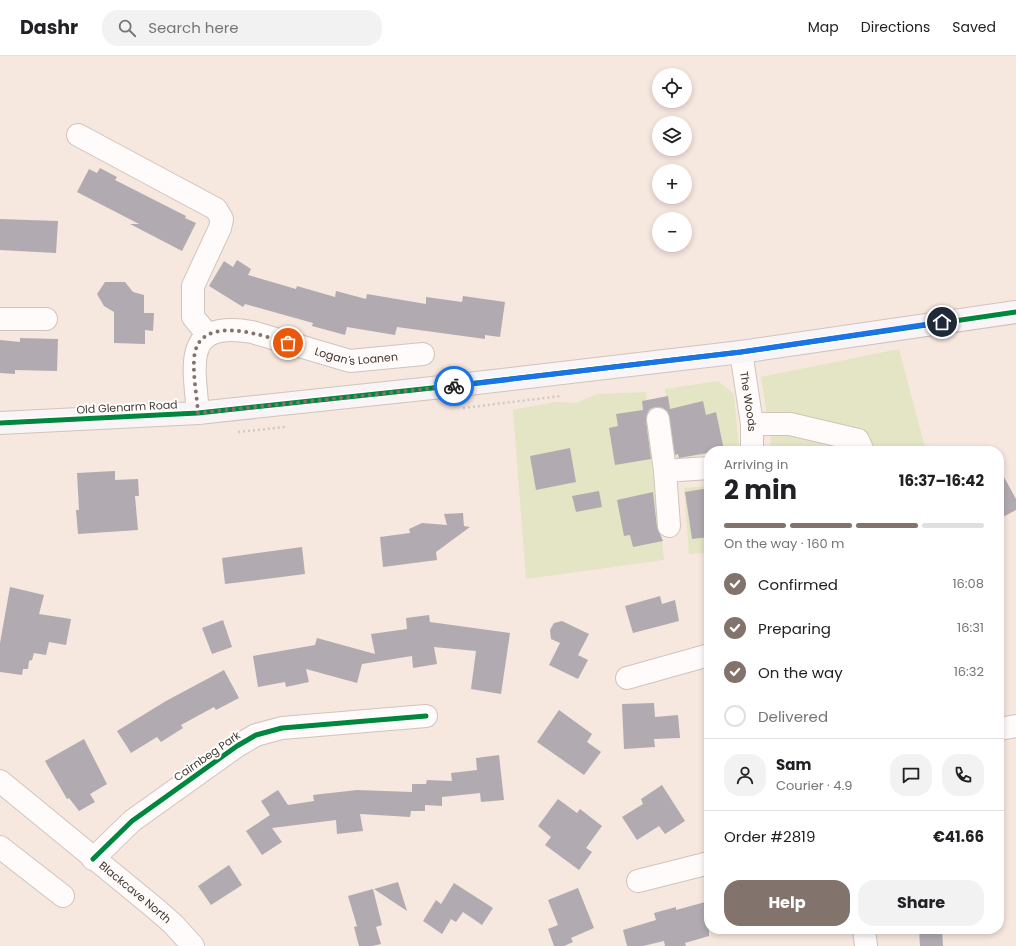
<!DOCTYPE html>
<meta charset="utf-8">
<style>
:root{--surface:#fff;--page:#f2f2f2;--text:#202124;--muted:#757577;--line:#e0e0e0;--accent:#82746d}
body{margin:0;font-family:Poppins,sans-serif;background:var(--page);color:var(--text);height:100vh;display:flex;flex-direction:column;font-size:15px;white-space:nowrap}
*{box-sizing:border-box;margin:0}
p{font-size:13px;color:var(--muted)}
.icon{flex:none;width:22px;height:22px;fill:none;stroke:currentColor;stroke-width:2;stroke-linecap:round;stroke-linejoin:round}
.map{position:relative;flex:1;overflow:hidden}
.side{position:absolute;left:704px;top:390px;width:300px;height:488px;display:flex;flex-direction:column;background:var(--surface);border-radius:16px;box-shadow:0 2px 6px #0003}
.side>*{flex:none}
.controls{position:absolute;left:652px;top:12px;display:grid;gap:8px}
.controls a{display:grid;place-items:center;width:40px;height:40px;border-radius:50%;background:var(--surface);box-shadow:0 2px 6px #0003;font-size:20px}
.pin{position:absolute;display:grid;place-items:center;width:34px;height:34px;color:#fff;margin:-17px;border:2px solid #fff;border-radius:50%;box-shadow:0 1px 4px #0007}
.courier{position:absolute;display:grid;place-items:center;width:40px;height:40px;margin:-20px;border:3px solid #1a73e8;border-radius:50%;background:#fff;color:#222;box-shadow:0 1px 5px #0007}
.headline em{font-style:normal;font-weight:700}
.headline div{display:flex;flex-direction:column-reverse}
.headline{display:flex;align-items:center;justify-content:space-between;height:68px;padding:0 20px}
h1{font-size:26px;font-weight:700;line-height:30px}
.bar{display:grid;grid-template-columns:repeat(4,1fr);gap:6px 4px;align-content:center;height:48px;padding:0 20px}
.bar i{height:5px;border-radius:3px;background:var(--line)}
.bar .selected{background:var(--accent)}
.bar p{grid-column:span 4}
.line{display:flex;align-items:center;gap:10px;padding:0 20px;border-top:1px solid var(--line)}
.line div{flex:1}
.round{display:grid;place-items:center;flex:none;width:42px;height:42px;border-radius:16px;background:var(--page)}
ol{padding:0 20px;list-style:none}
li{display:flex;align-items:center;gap:12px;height:44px}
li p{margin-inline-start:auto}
li .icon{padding:4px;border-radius:50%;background:var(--accent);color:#fff;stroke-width:4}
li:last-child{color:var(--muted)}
li i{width:22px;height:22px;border:2px solid var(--line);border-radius:50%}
.cta{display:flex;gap:8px;margin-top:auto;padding:8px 20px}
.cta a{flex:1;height:46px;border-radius:16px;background:var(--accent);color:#fff;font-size:16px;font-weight:700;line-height:46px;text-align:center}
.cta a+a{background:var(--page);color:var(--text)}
header{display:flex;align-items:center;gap:24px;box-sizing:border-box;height:56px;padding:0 20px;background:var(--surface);border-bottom:1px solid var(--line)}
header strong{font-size:19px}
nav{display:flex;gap:22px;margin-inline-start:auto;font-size:14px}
.search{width:280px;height:36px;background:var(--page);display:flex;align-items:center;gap:10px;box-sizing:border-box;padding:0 14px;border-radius:16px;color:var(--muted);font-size:15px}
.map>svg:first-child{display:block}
.green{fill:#e4e5c5}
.building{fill:#b1abb1}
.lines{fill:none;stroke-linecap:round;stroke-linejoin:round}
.street-casing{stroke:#d0c4bd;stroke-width:24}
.secondary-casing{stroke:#d0c4bd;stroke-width:24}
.path{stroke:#d0cac7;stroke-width:2.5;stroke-dasharray:2 3;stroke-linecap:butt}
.street{stroke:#fefbfa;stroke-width:22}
.secondary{stroke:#f9f5f7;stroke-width:22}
.cycleway-casing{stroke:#fff;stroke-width:8}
.cycleway{stroke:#00873e;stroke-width:5}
.done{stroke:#82746d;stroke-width:4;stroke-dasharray:0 7.2}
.route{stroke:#1a73e8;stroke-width:5}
.labels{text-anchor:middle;stroke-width:4;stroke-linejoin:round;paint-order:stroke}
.street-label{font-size:11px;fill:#43362f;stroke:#fff}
</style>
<header>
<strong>Dashr</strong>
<div class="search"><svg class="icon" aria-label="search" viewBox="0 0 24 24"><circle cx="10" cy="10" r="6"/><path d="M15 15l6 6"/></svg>Search here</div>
<nav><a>Map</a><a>Directions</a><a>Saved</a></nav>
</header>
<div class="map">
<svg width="1016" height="890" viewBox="0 0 1016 890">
<rect width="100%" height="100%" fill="#f6e7df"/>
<g class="green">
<path d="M 899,293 L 926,395 L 769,395 L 771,384 L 761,321 Z"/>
<path d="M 718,325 L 734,338 L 739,393 L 709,395 L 709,398 L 675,405 L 665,333 Z"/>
<path d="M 646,336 L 664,504 L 526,523 L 513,354 L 555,346 L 576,347 L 597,338 Z"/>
<path d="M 709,430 L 709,497 L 689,498 L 684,432 Z"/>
</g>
<g class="building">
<path d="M 100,112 L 117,121 L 115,124 L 186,160 L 185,162 L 196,167 L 182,195 L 130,168 L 139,168 L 77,136 L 89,113 L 97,117 Z"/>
<path d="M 0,163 L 58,165 L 56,197 L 0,194 Z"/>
<path d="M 237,204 L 251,213 L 248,219 L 296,233 L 297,230 L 335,241 L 336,235 L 366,243 L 367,238 L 426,248 L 426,241 L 462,246 L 463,240 L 505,246 L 500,281 L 485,279 L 485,283 L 397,271 L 395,279 L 347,271 L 345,279 L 312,270 L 313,267 L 245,248 L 243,251 L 209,230 L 224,205 L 233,211 Z"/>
<path d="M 105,226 L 125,226 L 133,236 L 144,239 L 144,257 L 154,257 L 153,275 L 145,274 L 145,288 L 114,287 L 114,256 L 104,250 L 97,238 Z"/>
<path d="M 20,282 L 58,283 L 57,315 L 15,314 L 15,318 L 0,317 L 0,284 L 20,286 Z"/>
<path d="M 668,340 L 670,353 L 703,345 L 706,359 L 716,356 L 724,394 L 679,402 L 678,398 L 675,399 L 668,356 L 663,352 L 656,351 L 650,353 L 647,358 L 646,364 L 651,403 L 615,409 L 609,372 L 618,370 L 616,358 L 643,354 L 642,345 Z"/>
<path d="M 570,392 L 576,426 L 536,434 L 530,400 Z"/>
<path d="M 999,412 L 1016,443 L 1016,454 L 999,463 Z"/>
<path d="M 115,415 L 115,424 L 138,423 L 139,440 L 135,440 L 138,474 L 78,478 L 76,454 L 79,454 L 77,417 Z"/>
<path d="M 709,432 L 709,481 L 692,483 L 685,436 Z"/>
<path d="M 599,435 L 602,451 L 576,456 L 572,440 Z"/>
<path d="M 653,436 L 657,471 L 663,485 L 633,491 L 630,479 L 624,480 L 617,444 Z"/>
<path d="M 463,457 L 464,470 L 470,471 L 436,496 L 437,504 L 383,511 L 380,481 L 410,477 L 409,473 L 422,467 L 447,469 L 444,458 Z"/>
<path d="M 302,491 L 305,518 L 225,528 L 222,502 Z"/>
<path d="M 10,531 L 44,539 L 39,558 L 71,563 L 66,589 L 49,586 L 46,599 L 34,597 L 32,604 L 29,605 L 28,613 L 23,613 L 22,619 L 0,616 L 0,587 Z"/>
<path d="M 660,540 L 662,548 L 675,544 L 679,565 L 633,577 L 625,550 Z"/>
<path d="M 429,559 L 430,566 L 510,577 L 501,638 L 471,633 L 476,595 L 434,591 L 437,608 L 413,612 L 412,600 L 362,608 L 357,627 L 306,613 L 309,626 L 286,631 L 285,626 L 258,631 L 253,600 L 315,589 L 317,582 L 375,598 L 371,578 L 407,573 L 406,562 Z"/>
<path d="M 223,564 L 232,591 L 212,598 L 202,572 Z"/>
<path d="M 562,565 L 589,578 L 578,599 L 588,604 L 578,623 L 549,609 L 560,587 L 551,583 L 550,574 L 554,567 Z"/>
<path d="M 224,614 L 239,642 L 216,654 L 214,651 L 181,669 L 183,672 L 161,686 L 157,681 L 131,697 L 117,675 L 166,645 Z"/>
<path d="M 654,647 L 655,661 L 678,659 L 680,682 L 654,683 L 655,691 L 624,693 L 622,648 Z"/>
<path d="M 559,654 L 592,678 L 587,686 L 601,696 L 584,719 L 537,686 Z"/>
<path d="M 84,683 L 107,728 L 90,738 L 95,746 L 79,755 L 69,742 L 67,743 L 45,705 Z"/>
<path d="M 499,699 L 504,744 L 481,746 L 480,737 L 442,741 L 442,750 L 425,749 L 425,755 L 411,755 L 410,761 L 360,758 L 363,775 L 337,778 L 336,764 L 272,772 L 282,786 L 262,799 L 246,775 L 270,759 L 261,745 L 278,734 L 288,749 L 314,745 L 313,739 L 357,734 L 412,736 L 412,728 L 426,728 L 427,724 L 452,725 L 451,717 L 477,714 L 476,702 Z"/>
<path d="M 662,729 L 685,765 L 665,778 L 659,770 L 637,784 L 622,761 L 643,748 L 641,743 Z"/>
<path d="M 558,743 L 577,757 L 580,753 L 602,770 L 586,792 L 592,796 L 579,814 L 545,789 L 551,781 L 538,770 Z"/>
<path d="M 229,809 L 242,829 L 211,849 L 198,830 Z"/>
<path d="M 398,826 L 407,855 L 374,833 Z"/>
<path d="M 454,827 L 493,852 L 482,869 L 463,856 L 456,866 L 451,863 L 442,878 L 423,865 L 436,844 L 441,848 Z"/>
<path d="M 578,832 L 594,872 L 571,882 L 573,886 L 564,890 L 554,890 L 548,873 L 558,869 L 548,844 Z"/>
<path d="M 373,833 L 382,869 L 376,871 L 381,888 L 372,890 L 359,890 L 354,871 L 357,870 L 348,840 Z"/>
<path d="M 709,845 L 709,880 L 685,887 L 686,890 L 665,890 L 664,885 L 643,890 L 627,890 L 623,874 L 656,864 L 654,857 L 676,851 L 676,854 Z"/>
<path d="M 919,873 L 942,873 L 943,890 L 920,890 Z"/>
</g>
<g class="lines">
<defs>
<g id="street">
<path d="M 78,79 L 216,153 L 222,163 L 220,172 L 193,230 L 193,261 L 208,279"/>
<path d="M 0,263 L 46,263"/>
<path id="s1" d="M 741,296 L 752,368 L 752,395"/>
<path id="s2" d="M 198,357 C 194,308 182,264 252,276 L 350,305 L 423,298"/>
<path d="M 658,363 L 665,415 L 669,470"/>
<path d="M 752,368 L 790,368 L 858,384 L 863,395"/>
<path d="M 665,415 L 709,412"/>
<path d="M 627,622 L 709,599"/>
<path d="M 999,673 L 1016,670"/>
<path id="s3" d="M 0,725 L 156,853 L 173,868 L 193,890"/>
<path d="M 0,791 L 63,840"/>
<path d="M 93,803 L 132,765 L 237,690 L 256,679 L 282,672 L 426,660"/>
<path d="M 638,825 L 709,807"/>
<path d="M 864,873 L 866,890"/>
</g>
<path id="secondary" d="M 0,367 L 198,357 L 451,330 L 741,296 L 1016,256"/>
</defs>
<use href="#street" class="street-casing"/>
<use href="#secondary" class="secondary-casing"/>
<g class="path">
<path d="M 463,352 L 561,340"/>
<path d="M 238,376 L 285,371"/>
</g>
<use href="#street" class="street"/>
<use href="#secondary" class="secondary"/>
<defs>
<g id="cycleway">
<path d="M 0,367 L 198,357 L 451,330 L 741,296 L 1016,256"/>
<path d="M 93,803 L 132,765 L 237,690 L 256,679 L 282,672 L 426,660"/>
</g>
</defs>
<use href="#cycleway" class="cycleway-casing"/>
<use href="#cycleway" class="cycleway"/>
</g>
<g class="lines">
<path class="done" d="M 288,287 C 261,279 196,256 194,304 C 193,321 197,340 198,357 L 454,330"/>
<path class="route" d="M 454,330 L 741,296 L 942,266"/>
</g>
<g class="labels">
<g class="street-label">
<text dy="4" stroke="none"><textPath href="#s2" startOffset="235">Logan's Loanen</textPath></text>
<text dy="4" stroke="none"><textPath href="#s1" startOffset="50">The Woods</textPath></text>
<text transform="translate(127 351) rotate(-3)" y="4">Old Glenarm Road</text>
<text transform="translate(207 700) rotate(-35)" y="4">Cairnbeg Park</text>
<text dy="4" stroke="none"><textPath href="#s3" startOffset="175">Blackcave North</textPath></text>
</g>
</g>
</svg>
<div class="controls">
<a><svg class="icon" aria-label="locate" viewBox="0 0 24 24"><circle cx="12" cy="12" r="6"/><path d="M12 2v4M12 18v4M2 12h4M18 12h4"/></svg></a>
<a><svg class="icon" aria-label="layers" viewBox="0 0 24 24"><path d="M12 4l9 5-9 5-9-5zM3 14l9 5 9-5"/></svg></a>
<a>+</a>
<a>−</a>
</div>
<div class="pin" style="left:288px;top:287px;background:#ea580c"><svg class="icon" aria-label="bag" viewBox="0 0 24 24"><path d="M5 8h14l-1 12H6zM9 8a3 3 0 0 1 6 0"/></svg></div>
<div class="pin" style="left:942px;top:266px;background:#1f2937"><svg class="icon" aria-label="home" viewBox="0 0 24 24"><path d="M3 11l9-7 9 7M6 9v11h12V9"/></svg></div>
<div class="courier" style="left:454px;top:330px"><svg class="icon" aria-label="bike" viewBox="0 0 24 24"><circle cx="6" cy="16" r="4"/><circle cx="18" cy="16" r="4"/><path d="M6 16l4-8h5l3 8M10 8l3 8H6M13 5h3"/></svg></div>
<section class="side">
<div class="headline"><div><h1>2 min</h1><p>Arriving in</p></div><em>16:37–16:42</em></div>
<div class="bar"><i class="selected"></i><i class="selected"></i><i class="selected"></i><i></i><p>On the way · 160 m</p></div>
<ol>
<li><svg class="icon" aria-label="check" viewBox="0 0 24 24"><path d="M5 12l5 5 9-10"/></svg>Confirmed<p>16:08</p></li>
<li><svg class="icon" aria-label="check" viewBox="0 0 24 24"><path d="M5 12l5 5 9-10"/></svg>Preparing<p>16:31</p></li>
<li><svg class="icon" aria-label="check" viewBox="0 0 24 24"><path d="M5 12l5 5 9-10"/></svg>On the way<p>16:32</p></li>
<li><i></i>Delivered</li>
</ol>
<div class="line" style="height:72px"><a class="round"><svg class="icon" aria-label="person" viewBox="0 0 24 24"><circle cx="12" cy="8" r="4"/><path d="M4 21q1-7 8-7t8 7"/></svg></a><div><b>Sam</b><p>Courier · 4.9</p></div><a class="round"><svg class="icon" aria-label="chat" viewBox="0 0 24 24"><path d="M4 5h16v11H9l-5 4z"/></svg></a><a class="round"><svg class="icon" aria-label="phone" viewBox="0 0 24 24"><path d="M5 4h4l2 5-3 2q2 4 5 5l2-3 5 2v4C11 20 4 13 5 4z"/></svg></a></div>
<div class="line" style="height:52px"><div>Order #2819</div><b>€41.66</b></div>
<div class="cta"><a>Help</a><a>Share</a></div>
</section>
</div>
